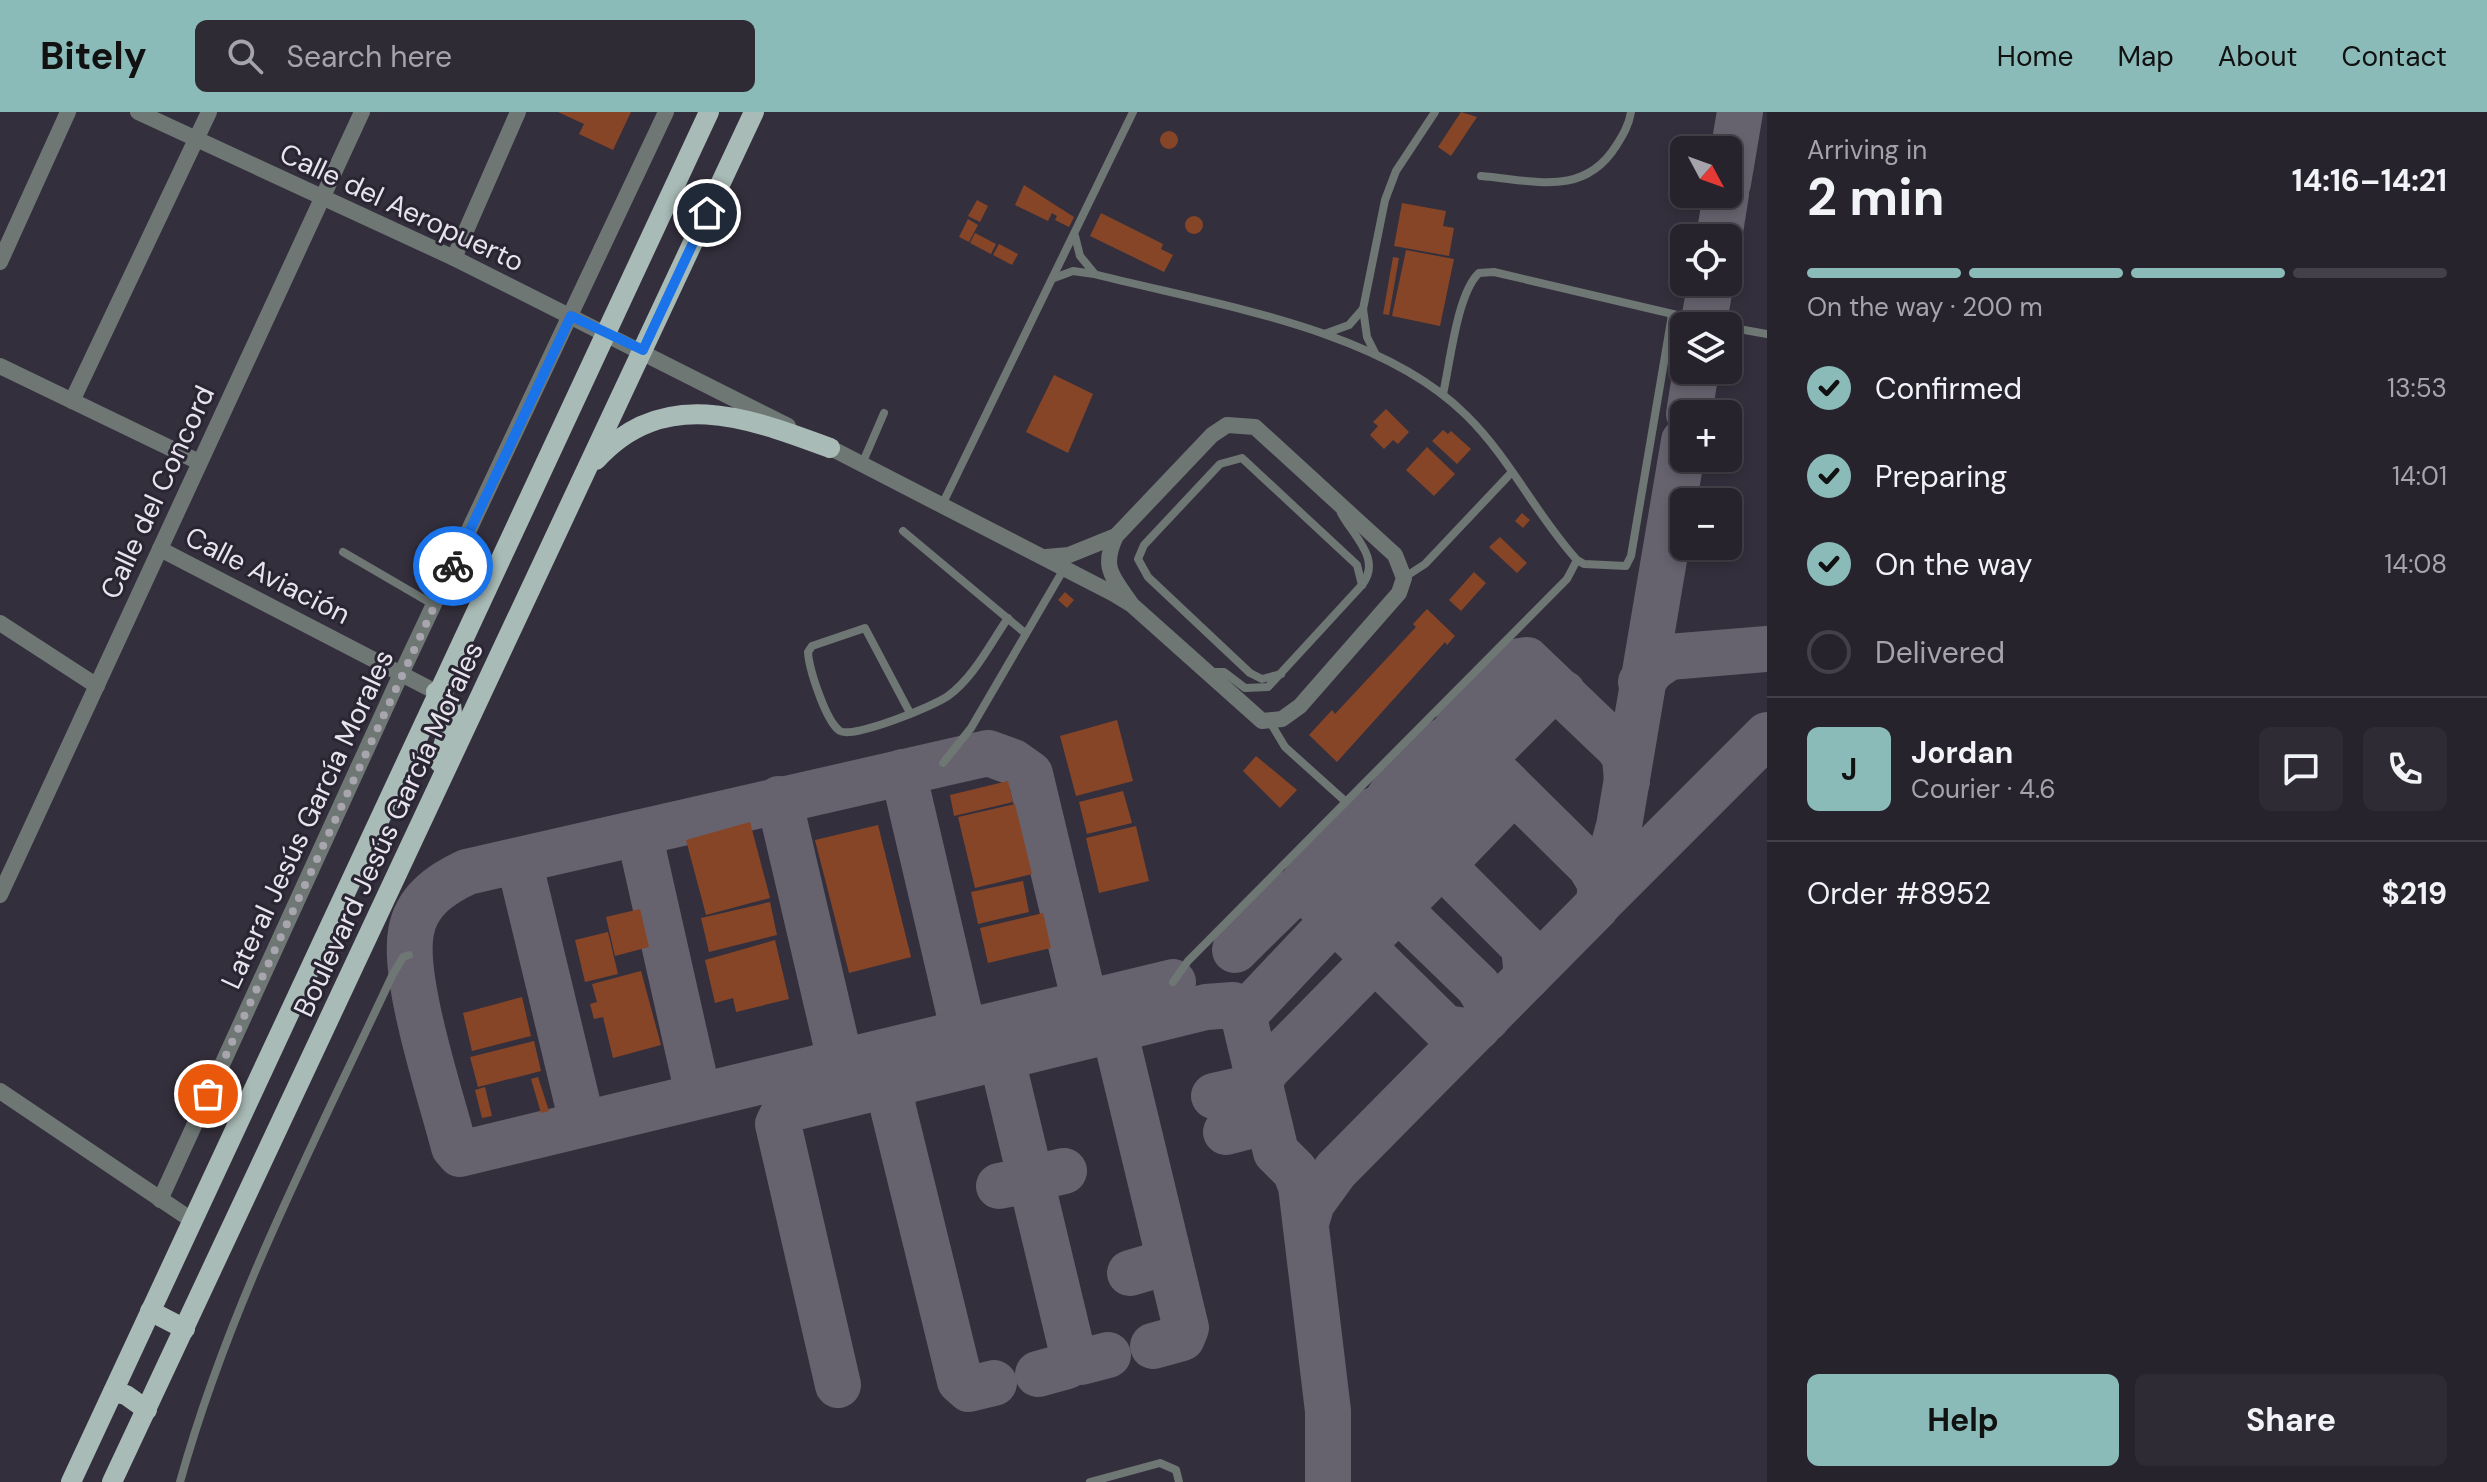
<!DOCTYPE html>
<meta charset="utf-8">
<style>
:root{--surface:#27232d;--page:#2f2b35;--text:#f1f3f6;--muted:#a4a4aa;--line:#434049;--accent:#8bbbb9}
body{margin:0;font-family:"DM Sans",sans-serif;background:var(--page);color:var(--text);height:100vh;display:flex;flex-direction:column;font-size:30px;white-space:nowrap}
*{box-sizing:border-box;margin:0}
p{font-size:26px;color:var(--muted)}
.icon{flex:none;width:44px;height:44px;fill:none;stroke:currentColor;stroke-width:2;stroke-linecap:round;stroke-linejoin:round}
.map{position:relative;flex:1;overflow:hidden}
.panel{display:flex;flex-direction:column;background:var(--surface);width:720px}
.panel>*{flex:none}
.needle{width:52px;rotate:131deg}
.tools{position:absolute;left:1670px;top:24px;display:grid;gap:16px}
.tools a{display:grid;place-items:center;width:72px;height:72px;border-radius:12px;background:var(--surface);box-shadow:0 4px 12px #0003,0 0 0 2px var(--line);font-size:40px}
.pin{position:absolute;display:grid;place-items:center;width:68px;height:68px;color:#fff;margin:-34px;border:4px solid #fff;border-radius:50%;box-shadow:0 2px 8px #0007}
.courier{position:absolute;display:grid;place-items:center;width:80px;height:80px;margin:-40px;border:6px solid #1a73e8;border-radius:50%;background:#fff;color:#222;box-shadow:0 2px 10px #0007}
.overview em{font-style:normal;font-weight:700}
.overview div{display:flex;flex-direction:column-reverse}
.overview{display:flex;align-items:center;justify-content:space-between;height:136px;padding:0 40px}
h1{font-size:52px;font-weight:700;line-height:60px}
.bar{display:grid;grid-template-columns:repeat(4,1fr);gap:12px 8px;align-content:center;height:96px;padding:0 40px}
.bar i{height:10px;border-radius:6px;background:var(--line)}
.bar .selected{background:var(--accent)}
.bar p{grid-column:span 4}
.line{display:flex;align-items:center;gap:20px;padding:0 40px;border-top:2px solid var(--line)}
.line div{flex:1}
.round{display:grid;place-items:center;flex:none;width:84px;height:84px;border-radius:12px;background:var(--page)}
ol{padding:0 40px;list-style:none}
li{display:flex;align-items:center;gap:24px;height:88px}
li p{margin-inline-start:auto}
li .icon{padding:8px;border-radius:50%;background:var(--accent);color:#111;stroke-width:4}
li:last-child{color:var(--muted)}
li i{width:44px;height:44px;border:4px solid var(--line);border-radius:50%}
.action{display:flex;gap:16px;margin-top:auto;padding:16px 40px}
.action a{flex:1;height:92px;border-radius:12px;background:var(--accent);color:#111;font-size:32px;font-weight:700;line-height:92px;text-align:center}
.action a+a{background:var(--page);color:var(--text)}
header{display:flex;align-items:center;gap:48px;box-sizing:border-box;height:112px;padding:0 40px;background:var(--accent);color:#111}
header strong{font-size:38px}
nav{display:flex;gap:44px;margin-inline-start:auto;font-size:28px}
.search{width:560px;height:72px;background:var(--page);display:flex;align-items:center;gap:20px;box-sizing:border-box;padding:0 28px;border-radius:12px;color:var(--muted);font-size:30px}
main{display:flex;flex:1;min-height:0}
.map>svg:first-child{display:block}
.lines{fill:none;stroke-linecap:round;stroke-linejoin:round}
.taxiway{stroke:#66626e;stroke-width:46}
.building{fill:#874527}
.service{stroke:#6e7774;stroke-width:8}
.minor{stroke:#6e7774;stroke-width:16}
.primary{stroke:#a9bbb6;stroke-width:20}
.done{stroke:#a9a5af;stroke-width:8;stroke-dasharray:0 14.4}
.route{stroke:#1a73e8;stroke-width:10}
.labels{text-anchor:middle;stroke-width:6;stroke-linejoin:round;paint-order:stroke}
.street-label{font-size:28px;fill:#e8e4ed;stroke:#2a2532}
</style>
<header>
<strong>Bitely</strong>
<div class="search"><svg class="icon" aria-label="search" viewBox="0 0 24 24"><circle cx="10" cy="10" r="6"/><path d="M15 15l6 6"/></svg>Search here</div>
<nav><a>Home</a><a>Map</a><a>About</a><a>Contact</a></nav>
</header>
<main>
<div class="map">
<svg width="1767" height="1370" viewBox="0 0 1767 1370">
<rect width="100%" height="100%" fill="#342f3c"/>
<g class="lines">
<g class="taxiway">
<path d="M 1728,71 L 1740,0"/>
<path d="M 1719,126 L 1726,82"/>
<path d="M 1703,214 L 1711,170"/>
<path d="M 1689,302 L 1696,258"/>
<path d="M 1641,570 L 1654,555 L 1669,545 L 1767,537"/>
<path d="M 1457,622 L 1458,613 L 1520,549 L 1527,548 L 1618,635 L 1625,645 L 1627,669"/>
<path d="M 1487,652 L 1489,641 L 1547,583 L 1554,578 L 1563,581"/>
<path d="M 903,660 L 964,921"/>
<path d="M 1499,664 L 1590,754 L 1599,769 L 1601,784"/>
<path d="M 779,687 L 840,948"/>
<path d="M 639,721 L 698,982"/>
<path d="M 1426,737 L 1524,835 L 1527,865"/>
<path d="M 519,749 L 582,1010"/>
<path d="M 1314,787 L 1445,916 L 1466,919 L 1478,915"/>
<path d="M 1600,790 L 1767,623"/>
<path d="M 1336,809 L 1336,799 L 1406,727 L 1417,728 L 1416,719 L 1420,712 L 1478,653 L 1489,653"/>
<path d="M 1414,812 L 1478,874 L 1489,892 L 1487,906"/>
<path d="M 1235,838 L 1296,778 L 1302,776 L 1306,767 L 1374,698 L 1384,695 C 1388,680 1442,623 1457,622"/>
<path d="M 1366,838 L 1367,828 L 1433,761 L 1441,756 L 1447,758 L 1451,744 L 1508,685 L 1520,685"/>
<path d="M 1085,891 L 1030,662 L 1013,650 L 988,641 L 467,760 C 441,772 416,789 411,820 C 402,868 441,984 454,1035 L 460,1042 L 1173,870"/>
<path d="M 1243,904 L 1328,814 L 1339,813"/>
<path d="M 1098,920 L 1109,922 L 1118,934 L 1186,1216 L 1182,1226 L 1153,1234"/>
<path d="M 988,947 L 999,951 L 1005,960 L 1074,1247 L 1081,1250 L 1108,1243"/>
<path d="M 904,967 L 892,979 L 893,996 L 960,1269 L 969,1277 L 994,1271"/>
<path d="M 1254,975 L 1268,956 L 1371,851 L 1377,849"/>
<path d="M 1214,984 L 1254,975 L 1261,979"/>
<path d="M 1226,1020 L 1261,1011 L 1270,1016"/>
<path d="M 999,1074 L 1024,1069 L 1032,1074 L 1038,1065 L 1064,1059"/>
<path d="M 1306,1111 L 1312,1091 L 1336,1058 L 1597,794 L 1619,714 L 1684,329"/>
<path d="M 1130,1161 L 1164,1151"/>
<path d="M 1038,1262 L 1067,1254 L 1074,1247"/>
<path d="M 838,1273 L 778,1012 L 785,998 L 1206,895 L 1233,893 L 1244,906 L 1276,1040 L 1295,1059 L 1301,1074 L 1328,1299 L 1328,1370"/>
</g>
</g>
<g class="building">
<path d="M 558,0 L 631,0 L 613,38 L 579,22 L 584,12 Z"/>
<path d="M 1461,0 L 1477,5 L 1451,44 L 1438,35 Z"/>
<circle cx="1169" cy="28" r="9"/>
<path d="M 1024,73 L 1074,105 L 1069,115 L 1055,108 L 1057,104 L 1052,101 L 1048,109 L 1015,93 Z"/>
<path d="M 977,88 L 988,94 L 980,110 L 968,104 Z"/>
<path d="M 1402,91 L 1446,99 L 1443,114 L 1454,116 L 1449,144 L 1394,134 Z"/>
<path d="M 1101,101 L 1163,132 L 1161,137 L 1173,143 L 1164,160 L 1090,124 Z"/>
<circle cx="1194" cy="113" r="9"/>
<path d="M 968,107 L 978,113 L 969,130 L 959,125 Z"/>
<path d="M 975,121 L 996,132 L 991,142 L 970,131 Z"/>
<path d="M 999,132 L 1018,142 L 1012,153 L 993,143 Z"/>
<path d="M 1406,138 L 1454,147 L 1440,214 L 1392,204 Z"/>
<path d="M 1393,145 L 1399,146 L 1389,203 L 1383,202 Z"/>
<path d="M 1054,263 L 1093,282 L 1068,341 L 1026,320 Z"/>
<path d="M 1386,297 L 1409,320 L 1398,332 L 1393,328 L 1384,337 L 1370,323 L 1378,314 L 1373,310 Z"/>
<path d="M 1443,318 L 1448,322 L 1451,319 L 1471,337 L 1457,352 L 1432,329 Z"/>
<path d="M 1427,335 L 1455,362 L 1434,384 L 1406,358 Z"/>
<path d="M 1522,401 L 1530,408 L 1523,416 L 1515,409 Z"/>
<path d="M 1500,425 L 1527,451 L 1517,461 L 1489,435 Z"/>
<path d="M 1474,460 L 1486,471 L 1461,499 L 1449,488 Z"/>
<path d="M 1065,480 L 1074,488 L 1067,496 L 1058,488 Z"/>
<path d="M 1427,497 L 1455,524 L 1447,533 L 1445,530 L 1337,650 L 1309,623 L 1332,598 L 1335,602 L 1416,515 L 1413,512 Z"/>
<path d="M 1117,608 L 1133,669 L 1076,684 L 1060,624 Z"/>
<path d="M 1256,644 L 1297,678 L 1280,696 L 1243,659 Z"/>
<path d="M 1008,669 L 1013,690 L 954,704 L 950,683 Z"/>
<path d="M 1123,679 L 1132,711 L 1087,722 L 1079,690 Z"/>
<path d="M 1015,692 L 1032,762 L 975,776 L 958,705 Z"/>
<path d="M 750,710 L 770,786 L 706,803 L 686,728 Z"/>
<path d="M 878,713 L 911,845 L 849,861 L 815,728 Z"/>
<path d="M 1136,714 L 1149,769 L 1099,781 L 1086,726 Z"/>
<path d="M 1023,769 L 1029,800 L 978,812 L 971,780 Z"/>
<path d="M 770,790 L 777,823 L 709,840 L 701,806 Z"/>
<path d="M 640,797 L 649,835 L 615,844 L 606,805 Z"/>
<path d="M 1043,801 L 1051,836 L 988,851 L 980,816 Z"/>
<path d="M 608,820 L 618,862 L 585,870 L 575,828 Z"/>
<path d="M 775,828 L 789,887 L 736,900 L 733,886 L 715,891 L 705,848 Z"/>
<path d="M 641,859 L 661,933 L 613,946 L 603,905 L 594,907 L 590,892 L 597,890 L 592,872 Z"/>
<path d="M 522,885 L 531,924 L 472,939 L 463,901 Z"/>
<path d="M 534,929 L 541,959 L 478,975 L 470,945 Z"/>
<path d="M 538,965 L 549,999 L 541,1001 L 531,967 Z"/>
<path d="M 485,975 L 492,1004 L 482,1006 L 475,978 Z"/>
</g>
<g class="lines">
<g class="service">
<path d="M 1481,64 C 1533,68 1583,86 1616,34 C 1623,23 1629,13 1631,0"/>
<path d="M 1075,124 L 1080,144 L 1094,161"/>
<path d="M 1054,166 L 1073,159 L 1094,162 C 1211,192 1379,216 1466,303 C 1510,346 1536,403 1577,448 L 1584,452 L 1626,454 L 1631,444 L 1672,203"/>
<path d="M 1728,215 L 1767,222"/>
<path d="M 1327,221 L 1349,213 L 1363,197"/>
<path d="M 1375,241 L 1367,225 L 1363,197 L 1385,88 L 1396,59 L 1435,0"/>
<path d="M 1443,282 C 1450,252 1457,181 1479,161 L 1494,160 L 1724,214"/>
<path d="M 862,352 L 884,301"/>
<path d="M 942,393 L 1133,0"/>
<path d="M 903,419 L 1025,521"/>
<path d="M 343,440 L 434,493"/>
<path d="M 1405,465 L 1425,452 L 1512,360"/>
<path d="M 1210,560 L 1224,560 L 1245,576 L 1268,575 L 1362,473 C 1382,447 1354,425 1341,401"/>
<path d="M 1281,562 L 1262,567 L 1250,561 L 1148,465 L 1138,447 L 1144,433 L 1220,352 L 1242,346 L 1357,453 L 1362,473"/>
<path d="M 910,601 L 865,516 L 812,534 L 808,540 C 809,557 826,610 840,619 C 853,627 934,594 948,584 C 974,565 990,532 1008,506"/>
<path d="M 1270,610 L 1285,635 L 1345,689"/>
<path d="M 943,651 L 971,616 L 1065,455"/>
<path d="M 1173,870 L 1188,849 L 1567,467 L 1577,448"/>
<path d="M 180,1370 C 230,1191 314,1031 392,864 L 403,845 L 409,843"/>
<path d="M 1090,1370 L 1160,1351 L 1176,1358 L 1179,1370"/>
</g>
<g class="minor">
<path d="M 138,0 L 454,146 L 788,314"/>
<path d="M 454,146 L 518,0"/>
<path d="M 0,150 L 68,0"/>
<path d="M 0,254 L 199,350"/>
<path d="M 72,289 L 209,0"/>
<path d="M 819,330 L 1114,482 L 1132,493 L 1262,609 L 1282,607 L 1300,594 L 1399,481 L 1404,466 L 1395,443 L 1255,315 L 1227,313 L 1212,323 L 1116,424 C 1100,457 1114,466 1132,493"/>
<path d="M 160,437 L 436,580"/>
<path d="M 1046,445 L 1069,443 L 1116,424"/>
<path d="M 0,511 L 97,574"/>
<path d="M 0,783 L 362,0"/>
<path d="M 0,979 L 193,1109"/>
<path d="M 160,1088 L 401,562 L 666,0"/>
</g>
<g class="primary">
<path d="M 596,348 C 664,273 749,306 830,336"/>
<path d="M 436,580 L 451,592 L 452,601 L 439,650"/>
<path d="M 150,1199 L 185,1217"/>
<path d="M 113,1280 L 126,1283 L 147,1298"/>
<path d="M 71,1370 L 709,0"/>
<path d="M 112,1370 L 754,0"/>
</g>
</g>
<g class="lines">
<path class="done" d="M 208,982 L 453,454"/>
<path class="route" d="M 453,454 L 571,204 L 643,238 L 707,101"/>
</g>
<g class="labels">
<g class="street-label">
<text transform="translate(402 95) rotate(25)" y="10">Calle del Aeropuerto</text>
<text transform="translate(157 380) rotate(-65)" y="10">Calle del Concord</text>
<text transform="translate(268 463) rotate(27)" y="10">Calle Aviación</text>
<text transform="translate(307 707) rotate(-65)" y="10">Lateral Jesús García Morales</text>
<text transform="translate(388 717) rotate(-65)" y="10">Boulevard Jesús García Morales</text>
</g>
</g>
</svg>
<div class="tools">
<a><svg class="needle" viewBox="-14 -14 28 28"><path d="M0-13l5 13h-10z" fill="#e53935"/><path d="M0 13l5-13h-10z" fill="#a4a4aa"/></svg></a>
<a><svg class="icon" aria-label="locate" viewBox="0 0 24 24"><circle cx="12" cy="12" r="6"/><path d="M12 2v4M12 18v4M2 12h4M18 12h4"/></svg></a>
<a><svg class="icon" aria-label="layers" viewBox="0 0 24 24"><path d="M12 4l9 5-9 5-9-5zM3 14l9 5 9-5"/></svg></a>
<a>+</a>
<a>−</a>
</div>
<div class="pin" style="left:208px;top:982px;background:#ea580c"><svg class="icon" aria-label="bag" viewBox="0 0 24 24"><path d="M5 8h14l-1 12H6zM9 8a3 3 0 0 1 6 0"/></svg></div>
<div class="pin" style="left:707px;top:101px;background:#1f2937"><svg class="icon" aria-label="home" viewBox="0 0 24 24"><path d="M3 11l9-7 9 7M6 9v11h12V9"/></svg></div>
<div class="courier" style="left:453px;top:454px"><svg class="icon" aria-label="bike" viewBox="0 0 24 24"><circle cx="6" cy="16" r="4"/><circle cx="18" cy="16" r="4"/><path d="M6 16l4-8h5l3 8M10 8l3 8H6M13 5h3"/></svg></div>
</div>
<section class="panel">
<div class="overview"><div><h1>2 min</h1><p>Arriving in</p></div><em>14:16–14:21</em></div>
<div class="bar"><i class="selected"></i><i class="selected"></i><i class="selected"></i><i></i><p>On the way · 200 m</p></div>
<ol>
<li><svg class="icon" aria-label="check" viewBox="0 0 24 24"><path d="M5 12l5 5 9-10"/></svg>Confirmed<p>13:53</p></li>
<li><svg class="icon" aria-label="check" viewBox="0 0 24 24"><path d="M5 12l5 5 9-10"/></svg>Preparing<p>14:01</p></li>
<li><svg class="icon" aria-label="check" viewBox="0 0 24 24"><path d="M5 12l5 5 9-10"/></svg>On the way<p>14:08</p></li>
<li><i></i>Delivered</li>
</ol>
<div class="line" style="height:144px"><b class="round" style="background:var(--accent);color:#111">J</b><div><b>Jordan</b><p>Courier · 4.6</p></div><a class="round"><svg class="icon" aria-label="chat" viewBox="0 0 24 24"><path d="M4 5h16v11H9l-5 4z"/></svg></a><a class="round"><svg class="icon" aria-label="phone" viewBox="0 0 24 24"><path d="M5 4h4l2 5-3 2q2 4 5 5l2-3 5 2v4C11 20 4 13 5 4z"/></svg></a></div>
<div class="line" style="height:104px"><div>Order #8952</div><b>$219</b></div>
<div class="action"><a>Help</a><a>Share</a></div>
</section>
</main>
